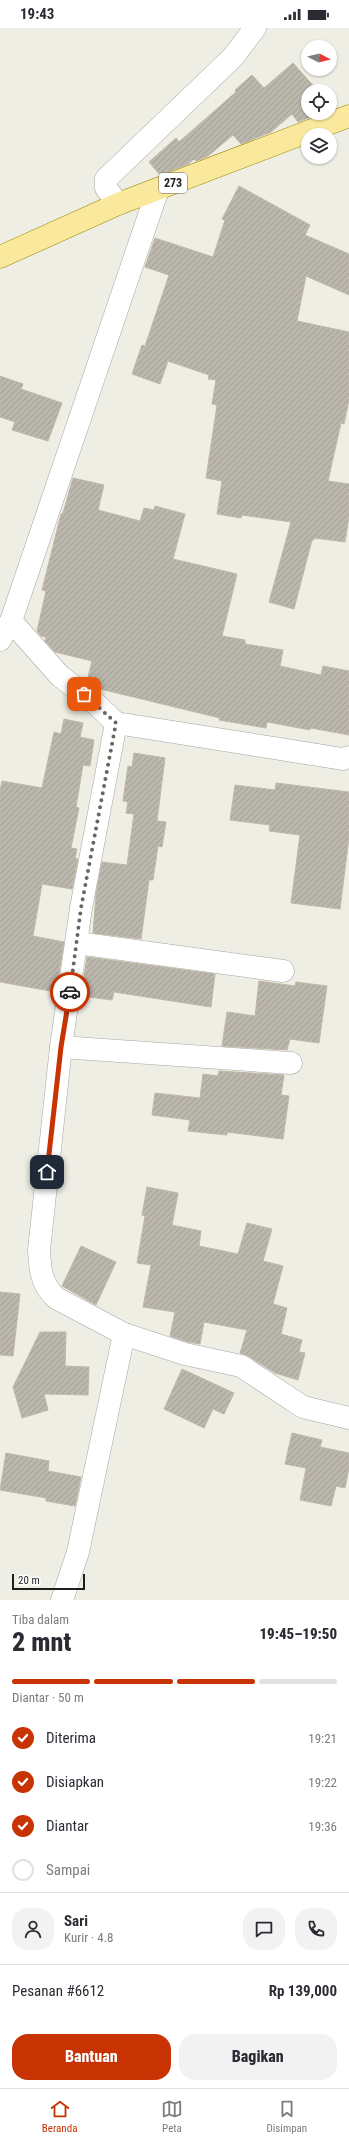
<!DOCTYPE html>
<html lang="id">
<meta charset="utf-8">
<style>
:root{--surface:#fff;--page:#f2f2f3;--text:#2b2b33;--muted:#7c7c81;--line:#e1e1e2;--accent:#c83304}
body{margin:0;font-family:"Roboto Condensed",sans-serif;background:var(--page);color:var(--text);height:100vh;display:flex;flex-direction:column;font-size:15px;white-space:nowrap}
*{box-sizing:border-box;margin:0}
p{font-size:13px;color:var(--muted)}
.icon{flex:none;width:22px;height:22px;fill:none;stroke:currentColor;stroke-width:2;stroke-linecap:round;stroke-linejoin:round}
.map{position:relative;height:1572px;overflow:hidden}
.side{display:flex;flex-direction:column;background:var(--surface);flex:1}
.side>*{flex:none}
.needle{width:26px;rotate:97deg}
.controls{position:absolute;left:301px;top:12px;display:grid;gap:8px}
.controls a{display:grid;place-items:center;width:36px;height:36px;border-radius:50%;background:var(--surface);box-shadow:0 1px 3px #0004;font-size:20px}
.scale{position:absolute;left:12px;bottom:10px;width:73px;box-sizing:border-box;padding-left:4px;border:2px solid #1e1e1e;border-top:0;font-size:11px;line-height:14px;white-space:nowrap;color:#1e1e1e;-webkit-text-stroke:3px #fff;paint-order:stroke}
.pin{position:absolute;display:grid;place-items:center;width:34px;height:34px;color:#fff;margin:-17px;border-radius:8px;box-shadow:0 2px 6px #0006}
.courier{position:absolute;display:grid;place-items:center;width:40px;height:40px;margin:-20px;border:3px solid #c83304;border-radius:50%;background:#fff;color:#222;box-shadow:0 1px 5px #0007}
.overview em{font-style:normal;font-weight:800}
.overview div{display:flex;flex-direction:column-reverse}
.overview{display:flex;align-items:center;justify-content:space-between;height:68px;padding:0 12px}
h1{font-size:26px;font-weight:800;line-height:30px}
.bar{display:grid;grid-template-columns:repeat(4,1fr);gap:6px 4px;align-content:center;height:48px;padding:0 12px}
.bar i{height:5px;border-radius:3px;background:var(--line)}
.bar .active{background:var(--accent)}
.bar p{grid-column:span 4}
.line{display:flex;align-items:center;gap:10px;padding:0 12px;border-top:1px solid var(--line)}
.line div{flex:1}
.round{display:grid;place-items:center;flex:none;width:42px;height:42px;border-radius:16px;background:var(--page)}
ol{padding:0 12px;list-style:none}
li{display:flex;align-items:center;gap:12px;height:44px}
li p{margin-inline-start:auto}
li .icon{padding:4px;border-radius:50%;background:var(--accent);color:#fff;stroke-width:4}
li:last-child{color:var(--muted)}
li i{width:22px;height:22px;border:2px solid var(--line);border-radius:50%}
.primary-button{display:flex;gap:8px;margin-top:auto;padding:8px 12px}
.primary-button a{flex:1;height:46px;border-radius:16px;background:var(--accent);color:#fff;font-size:16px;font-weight:800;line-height:46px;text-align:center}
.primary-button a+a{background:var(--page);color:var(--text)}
.status{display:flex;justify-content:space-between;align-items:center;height:28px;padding:0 20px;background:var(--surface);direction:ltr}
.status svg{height:11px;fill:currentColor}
.menu{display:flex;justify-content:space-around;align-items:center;height:56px;border-top:1px solid var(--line);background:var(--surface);font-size:11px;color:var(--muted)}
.menu a{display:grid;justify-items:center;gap:2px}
.menu .active{color:var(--accent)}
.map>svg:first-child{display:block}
.building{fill:url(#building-hatch);stroke:#c0b8a6}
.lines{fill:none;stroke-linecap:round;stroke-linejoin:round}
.minor-casing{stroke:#a5a5a5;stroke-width:23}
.primary-casing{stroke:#958803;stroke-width:23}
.minor{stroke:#fff;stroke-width:22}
.primary{stroke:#fae89d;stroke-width:22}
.done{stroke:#676763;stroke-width:4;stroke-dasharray:0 7.2}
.route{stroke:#c83304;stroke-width:5}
.labels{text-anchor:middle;stroke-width:4;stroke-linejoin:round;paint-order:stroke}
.shield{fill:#fff;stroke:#626262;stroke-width:1}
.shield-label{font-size:12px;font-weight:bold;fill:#1e1e1e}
</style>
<div class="status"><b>19:43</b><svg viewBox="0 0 49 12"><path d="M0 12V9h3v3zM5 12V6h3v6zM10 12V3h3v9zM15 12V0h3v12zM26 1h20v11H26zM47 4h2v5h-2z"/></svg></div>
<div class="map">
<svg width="349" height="1572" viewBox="0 0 349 1572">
<defs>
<pattern id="building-hatch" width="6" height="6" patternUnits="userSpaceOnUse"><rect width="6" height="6" fill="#bbb7ad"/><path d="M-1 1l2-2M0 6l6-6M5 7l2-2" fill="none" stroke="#a09d94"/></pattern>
</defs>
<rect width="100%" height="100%" fill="#efeee4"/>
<g class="building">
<path d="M 293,35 L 318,63 L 308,63 L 308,85 L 321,85 L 298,94 L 292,86 L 271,104 L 241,116 L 233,107 L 208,128 L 196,133 L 194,131 L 188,136 L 160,147 L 149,134 L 176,110 L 179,114 L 236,64 L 235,62 L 252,47 L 264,60 Z"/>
<path d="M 239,158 L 310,197 L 305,207 L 349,226 L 349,267 L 306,248 L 297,293 L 349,304 L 349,372 L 344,396 L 341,395 L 328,453 L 349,456 L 349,488 L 345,514 L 314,510 L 314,512 L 312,512 L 294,581 L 269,574 L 291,494 L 242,487 L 241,490 L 217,486 L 222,453 L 206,450 L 217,377 L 212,376 L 216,352 L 208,351 L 209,347 L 168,333 L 160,356 L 132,346 L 142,317 L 145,318 L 169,247 L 145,239 L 155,210 L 213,229 L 225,192 L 222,191 Z"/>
<path d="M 0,348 L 23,356 L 21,361 L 62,375 L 48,413 L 12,402 L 15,394 L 0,389 Z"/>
<path d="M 73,450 L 104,457 L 98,482 L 140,493 L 144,480 L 154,482 L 155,478 L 185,486 L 173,531 L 237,546 L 222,608 L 245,612 L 245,616 L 283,622 L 280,638 L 321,647 L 323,638 L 349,643 L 349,707 L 311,700 L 310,702 L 267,694 L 266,700 L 219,692 L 220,690 L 96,660 L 87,653 L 92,633 L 55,624 L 45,613 L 46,609 L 41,608 L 37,603 L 46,563 L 42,562 L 61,486 L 63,485 Z"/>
<path d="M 64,691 L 83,695 L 80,709 L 94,712 L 90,738 L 83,737 L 76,779 L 79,780 L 71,820 L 77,821 L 75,830 L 78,831 L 72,861 L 42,856 L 33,908 L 64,914 L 56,964 L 0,954 L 0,763 L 2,753 L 42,760 L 54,704 L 61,706 Z"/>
<path d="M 134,725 L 165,730 L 157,793 L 166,794 L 162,819 L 158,818 L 153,852 L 149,852 L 141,911 L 93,905 L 96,866 L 102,834 L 127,837 L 134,786 L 126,785 L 128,774 L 123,773 L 128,738 L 132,739 Z"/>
<path d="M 276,755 L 349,764 L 349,809 L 340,881 L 291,875 L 300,807 L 269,803 L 270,797 L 230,792 L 235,757 L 275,762 Z"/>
<path d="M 87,929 L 215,946 L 211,979 L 114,964 L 112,972 L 81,968 Z"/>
<path d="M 259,953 L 295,958 L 296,954 L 327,958 L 319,1015 L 290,1011 L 287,1022 L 222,1018 L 227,984 L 255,988 Z"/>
<path d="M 219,1043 L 284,1047 L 281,1067 L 289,1068 L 283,1111 L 227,1104 L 227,1107 L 188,1103 L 190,1092 L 152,1087 L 155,1065 L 200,1070 L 203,1046 L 218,1048 Z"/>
<path d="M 147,1159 L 178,1165 L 172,1197 L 201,1203 L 199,1218 L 238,1226 L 247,1195 L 272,1201 L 263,1233 L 283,1238 L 273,1276 L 287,1280 L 281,1306 L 302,1312 L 299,1324 L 305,1325 L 298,1352 L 275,1345 L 248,1328 L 240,1325 L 247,1302 L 204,1294 L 200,1316 L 188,1314 L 170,1308 L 175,1284 L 143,1279 L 151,1237 L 137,1235 L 145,1188 L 142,1187 Z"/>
<path d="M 81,1218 L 116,1234 L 96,1277 L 62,1258 Z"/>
<path d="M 0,1264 L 20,1266 L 13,1328 L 0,1327 Z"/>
<path d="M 40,1304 L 66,1304 L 65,1338 L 89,1339 L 88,1367 L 44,1366 L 48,1382 L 22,1390 L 13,1359 Z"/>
<path d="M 182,1341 L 234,1365 L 224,1386 L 213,1381 L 204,1400 L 164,1381 Z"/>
<path d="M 292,1405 L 322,1412 L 320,1419 L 349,1425 L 349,1440 L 345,1460 L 336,1458 L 331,1478 L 300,1472 L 306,1440 L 285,1436 Z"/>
<path d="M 6,1425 L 49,1433 L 48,1443 L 81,1449 L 75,1478 L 46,1473 L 46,1470 L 0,1462 Z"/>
</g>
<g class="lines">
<defs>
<g id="minor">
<path d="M 118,176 L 106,160 L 106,151 L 233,29 L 255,0"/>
<path d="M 0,612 L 11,593"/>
<path d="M 116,695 L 343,731 L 349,729"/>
<path d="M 77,915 L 283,943"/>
<path d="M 61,1019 L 291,1035"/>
<path d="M 124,1306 L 185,1326 L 241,1338 L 303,1379 L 349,1390"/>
<path d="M 62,1572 L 78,1524 L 124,1306 L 56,1270 C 41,1256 40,1241 39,1222 L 61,1019 L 81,880 L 116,695 L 96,676 L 60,648 L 11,593 L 158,161"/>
</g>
<path id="primary" d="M 0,229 L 118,176 L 349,88"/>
</defs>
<use href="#minor" class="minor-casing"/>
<use href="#primary" class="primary-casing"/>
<use href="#minor" class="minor"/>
<use href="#primary" class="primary"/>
</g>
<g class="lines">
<path class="done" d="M 70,964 L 81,880 L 116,695 L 84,666"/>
<path class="route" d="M 47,1144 L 61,1019 L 70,964"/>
</g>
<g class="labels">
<rect class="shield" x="159" y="145" width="28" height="20" rx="3"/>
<g class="shield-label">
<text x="173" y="159">273</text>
</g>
</g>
</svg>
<div class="controls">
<a><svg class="needle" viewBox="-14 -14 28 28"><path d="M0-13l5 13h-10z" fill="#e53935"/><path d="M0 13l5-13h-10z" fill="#7c7c81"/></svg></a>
<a><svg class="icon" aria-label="locate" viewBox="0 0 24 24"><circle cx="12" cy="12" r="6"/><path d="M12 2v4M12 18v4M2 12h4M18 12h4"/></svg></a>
<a><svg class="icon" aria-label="layers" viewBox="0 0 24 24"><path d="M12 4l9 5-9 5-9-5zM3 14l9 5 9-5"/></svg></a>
</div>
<div class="scale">20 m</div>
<div class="pin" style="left:84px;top:666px;background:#ea580c"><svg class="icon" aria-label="bag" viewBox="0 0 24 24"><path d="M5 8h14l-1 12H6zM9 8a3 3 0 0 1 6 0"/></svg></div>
<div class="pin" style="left:47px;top:1144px;background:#1f2937"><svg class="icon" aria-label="home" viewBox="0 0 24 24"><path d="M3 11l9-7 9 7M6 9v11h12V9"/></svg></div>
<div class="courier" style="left:70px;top:964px"><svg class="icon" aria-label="car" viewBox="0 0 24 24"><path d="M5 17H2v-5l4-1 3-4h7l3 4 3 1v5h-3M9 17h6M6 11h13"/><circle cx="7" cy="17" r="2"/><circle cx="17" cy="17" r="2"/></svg></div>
</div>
<section class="side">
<div class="overview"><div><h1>2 mnt</h1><p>Tiba dalam</p></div><em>19:45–19:50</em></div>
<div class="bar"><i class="active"></i><i class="active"></i><i class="active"></i><i></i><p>Diantar · 50 m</p></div>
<ol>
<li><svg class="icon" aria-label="check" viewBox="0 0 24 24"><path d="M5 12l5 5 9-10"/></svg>Diterima<p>19:21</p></li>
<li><svg class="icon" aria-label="check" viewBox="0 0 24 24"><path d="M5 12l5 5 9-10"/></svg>Disiapkan<p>19:22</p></li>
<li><svg class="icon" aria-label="check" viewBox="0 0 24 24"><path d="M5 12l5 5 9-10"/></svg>Diantar<p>19:36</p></li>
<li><i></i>Sampai</li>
</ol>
<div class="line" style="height:72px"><a class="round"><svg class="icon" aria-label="person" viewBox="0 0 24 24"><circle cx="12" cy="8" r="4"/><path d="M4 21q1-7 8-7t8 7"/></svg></a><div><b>Sari</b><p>Kurir · 4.8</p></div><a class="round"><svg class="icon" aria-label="chat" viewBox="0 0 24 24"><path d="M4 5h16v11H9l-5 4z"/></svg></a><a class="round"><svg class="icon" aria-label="phone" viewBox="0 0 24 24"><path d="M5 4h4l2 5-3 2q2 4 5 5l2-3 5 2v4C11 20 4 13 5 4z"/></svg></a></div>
<div class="line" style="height:52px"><div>Pesanan #6612</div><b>Rp 139,000</b></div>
<div class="primary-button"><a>Bantuan</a><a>Bagikan</a></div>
</section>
<nav class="menu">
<a class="active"><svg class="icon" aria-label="home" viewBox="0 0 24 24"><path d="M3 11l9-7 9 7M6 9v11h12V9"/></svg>Beranda</a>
<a><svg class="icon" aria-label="map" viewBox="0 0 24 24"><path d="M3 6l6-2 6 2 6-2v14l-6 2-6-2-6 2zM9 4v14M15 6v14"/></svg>Peta</a>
<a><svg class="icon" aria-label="saved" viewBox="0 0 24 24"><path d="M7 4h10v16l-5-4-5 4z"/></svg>Disimpan</a>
</nav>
